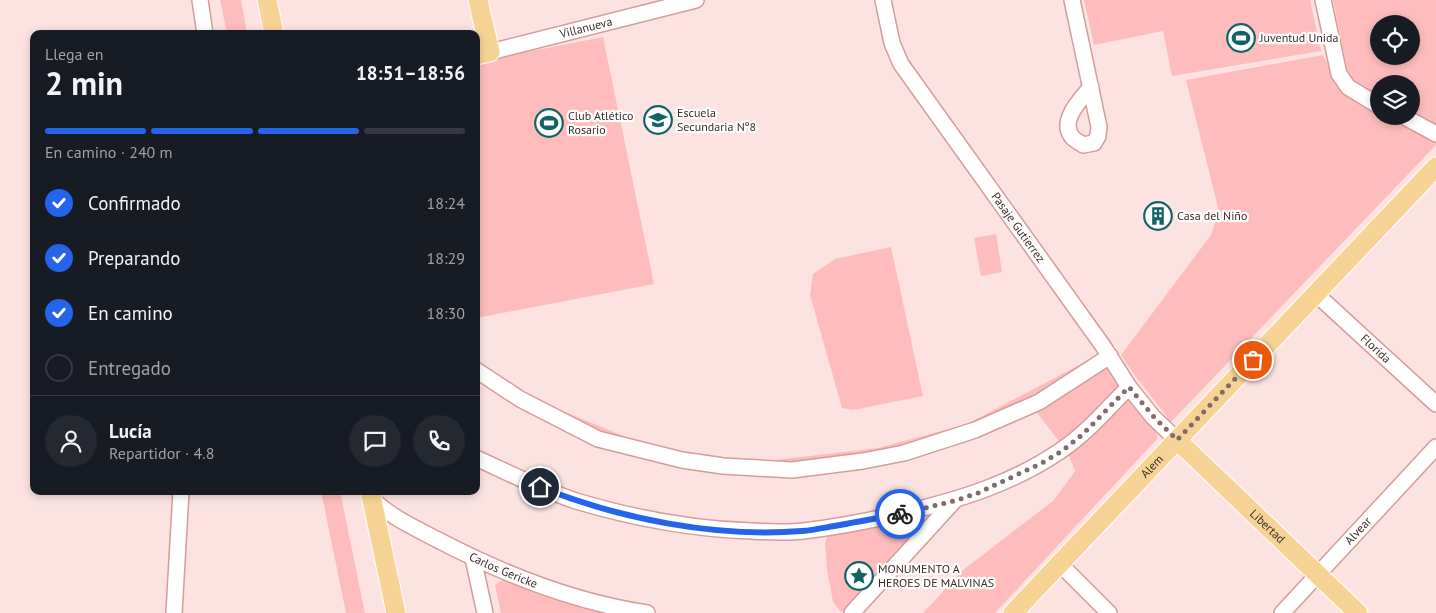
<!DOCTYPE html>
<html lang="es">
<meta charset="utf-8">
<style>
:root{--surface:#171b24;--page:#242831;--text:#f1f3f6;--muted:#9ea1a6;--line:#363941;--accent:#2563eb}
body{margin:0;font-family:"PT Sans",sans-serif;background:var(--page);color:var(--text);height:100vh;display:flex;flex-direction:column;font-size:19px;white-space:nowrap}
*{box-sizing:border-box;margin:0}
p{font-size:16px;color:var(--muted)}
.icon{flex:none;width:28px;height:28px;fill:none;stroke:currentColor;stroke-width:2;stroke-linecap:round;stroke-linejoin:round}
.map{position:relative;flex:1;overflow:hidden}
.panel{position:absolute;left:30px;top:30px;width:450px;height:465px;display:flex;flex-direction:column;background:var(--surface);border-radius:10px;box-shadow:0 2px 8px #0003}
.panel>*{flex:none}
.tools{position:absolute;left:1370px;top:15px;display:grid;gap:10px}
.tools a{display:grid;place-items:center;width:50px;height:50px;border-radius:50%;background:var(--surface);box-shadow:0 2px 8px #0003;font-size:25px}
.pin{position:absolute;display:grid;place-items:center;width:42px;height:42px;color:#fff;margin:-21px;border:2px solid #fff;border-radius:50%;box-shadow:0 1px 5px #0007}
.courier{position:absolute;display:grid;place-items:center;width:50px;height:50px;margin:-25px;border:4px solid #2563eb;border-radius:50%;background:#fff;color:#222;box-shadow:0 1px 6px #0007}
.headline em{font-style:normal;font-weight:800}
.headline div{display:flex;flex-direction:column-reverse}
.headline{display:flex;align-items:center;justify-content:space-between;height:85px;padding:0 15px}
h1{font-size:32px;font-weight:800;line-height:38px}
.bar{display:grid;grid-template-columns:repeat(4,1fr);gap:8px 5px;align-content:center;height:60px;padding:0 15px}
.bar i{height:6px;border-radius:4px;background:var(--line)}
.bar .current{background:var(--accent)}
.bar p{grid-column:span 4}
.line{display:flex;align-items:center;gap:12px;padding:0 15px;border-top:1px solid var(--line)}
.line div{flex:1}
.round{display:grid;place-items:center;flex:none;width:52px;height:52px;border-radius:26px;background:var(--page)}
ol{padding:0 15px;list-style:none}
li{display:flex;align-items:center;gap:15px;height:55px}
li p{margin-inline-start:auto}
li .icon{padding:5px;border-radius:50%;background:var(--accent);color:#fff;stroke-width:4}
li:last-child{color:var(--muted)}
li i{width:28px;height:28px;border:2px solid var(--line);border-radius:50%}
.map>svg:first-child{display:block}
.green{fill:#febdbc;fill-rule:evenodd}
.lines{fill:none;stroke-linecap:round;stroke-linejoin:round}
.minor-casing{stroke:#d59c9a;stroke-width:18}
.major-casing{stroke:#fff;stroke-width:21}
.minor{stroke:#fff;stroke-width:15}
.major{stroke:#f7d495;stroke-width:19}
.done{stroke:#826b6a;stroke-width:5;stroke-dasharray:0 9}
.route{stroke:#2563eb;stroke-width:6}
.labels{text-anchor:middle;stroke-width:4.5;stroke-linejoin:round;paint-order:stroke}
.street-label{font-size:12px;fill:#412a2a;stroke:#fff}
.poi-label{font-size:12px;fill:#412a2a;stroke:#fff;text-anchor:start}
</style>
<div class="map">
<svg width="1436" height="613" viewBox="0 0 1436 613">
<rect width="100%" height="100%" fill="#fce3e2"/>
<g class="green">
<path d="M 220,0 L 241,0 L 247,34 L 227,34 Z"/>
<path d="M 1084,0 L 1310,0 L 1321,51 L 1172,76 L 1163,31 L 1094,45 Z"/>
<path d="M 1333,0 L 1436,0 L 1436,125 L 1411,114 L 1411,84 L 1379,84 L 1379,100 L 1352,79 L 1347,69 ZM 1379,24 L 1411,24 L 1411,56 L 1379,56 Z"/>
<path d="M 603,37 L 654,284 L 476,318 L 476,62 Z"/>
<path d="M 1323,55 L 1339,86 L 1362,105 L 1379,113 L 1379,116 L 1385,116 L 1436,140 L 1436,145 L 1171,422 L 1133,373 L 1121,355 L 1211,235 L 1219,211 L 1186,80 Z"/>
<path d="M 996,234 L 1002,272 L 981,276 L 974,238 Z"/>
<path d="M 891,247 L 923,396 L 853,410 L 842,408 L 810,295 L 813,274 L 835,259 Z"/>
<path d="M 1098,355 L 1156,432 L 1158,438 L 995,613 L 923,613 L 963,570 L 1053,501 L 1075,471 L 1068,453 L 1035,410 L 863,455 L 754,467 L 644,450 L 520,399 L 499,385 L 648,446 L 757,462 L 878,448 L 967,424 Z"/>
<path d="M 321,491 L 340,491 L 365,613 L 346,613 Z"/>
<path d="M 900,523 L 910,529 L 913,537 L 850,607 L 841,612 L 833,602 L 827,569 L 825,543 L 828,534 Z"/>
<path d="M 507,577 L 584,608 L 613,613 L 501,613 L 495,585 Z"/>
</g>
<g class="lines">
<defs>
<g id="minor">
<path d="M 200,0 L 205,34"/>
<path id="s1" d="M 883,0 L 892,43 L 901,64 L 1103,346 L 1129,387 L 1153,417 L 1177,440"/>
<path d="M 1072,0 L 1099,127 L 1098,136 L 1094,143 L 1083,145 C 1081,143 1076,141 1073,138 C 1058,122 1080,100 1091,87"/>
<path d="M 1323,0 L 1339,74 L 1348,87 L 1379,106"/>
<path id="s2" d="M 490,52 L 696,0"/>
<path d="M 1403,116 L 1436,134"/>
<path id="s3" d="M 1316,294 L 1436,404"/>
<path d="M 476,370 L 520,399 L 598,439 L 682,460 L 723,466 L 792,470 L 863,461 L 904,453 L 975,430 L 1039,402 L 1110,356"/>
<path d="M 476,458 C 509,473 542,490 576,501 C 633,518 692,529 751,531 C 768,532 786,533 803,531 C 838,527 873,520 907,512 C 962,499 1013,483 1060,451 C 1086,434 1107,409 1129,387"/>
<path id="s4" d="M 372,499 C 391,517 413,527 436,539 C 503,574 573,602 647,613"/>
<path d="M 473,558 L 485,613"/>
<path d="M 1060,564 L 1109,613"/>
<path d="M 174,613 L 181,491"/>
<path d="M 852,613 L 954,501"/>
<path id="s5" d="M 1282,613 L 1436,447"/>
</g>
<g id="major">
<path d="M 267,0 L 274,34"/>
<path d="M 476,55 L 490,52 L 478,0"/>
<path id="s6" d="M 1177,440 L 1358,613"/>
<path d="M 370,491 L 396,613"/>
<path id="s7" d="M 1013,613 L 1436,167"/>
</g>
</defs>
<use href="#minor" class="minor-casing"/>
<use href="#major" class="major-casing"/>
<use href="#minor" class="minor"/>
<use href="#major" class="major"/>
</g>
<g class="lines">
<path class="done" d="M 900,514 L 954,501 L 978,493 L 1042,463 L 1062,451 L 1083,434 L 1129,387 L 1154,417 L 1177,440 L 1253,360"/>
<path class="route" d="M 540,487 C 620,519 716,538 802,531 C 815,530 827,527 840,525 C 860,521 880,518 900,514"/>
</g>
<defs>
<symbol id="stadium-ring" viewBox="-11 -11 22 22"><circle r="9.5" fill="#fff" stroke="#126266" stroke-width="1.5"/><path d="M0-5a6.5 5 0 1 0 0 10a6.5 5 0 1 0 0-10ZM-3.5-1.8h7v3.6h-7Z" fill="#126266"/></symbol>
<symbol id="school-ring" viewBox="-11 -11 22 22"><circle r="9.5" fill="#fff" stroke="#126266" stroke-width="1.5"/><path d="M0-5L7-2L0 1L-7-2ZM-4 1L0 2.5L4 1V4Q0 6-4 4Z" fill="#126266"/></symbol>
<symbol id="building-ring" viewBox="-11 -11 22 22"><circle r="9.5" fill="#fff" stroke="#126266" stroke-width="1.5"/><path d="M-4-6H4V6H1V3H-1V6H-4ZM-2.5-4.3h1.7v1.8h-1.7ZM.8-4.3h1.7v1.8H.8ZM-2.5-1h1.7V.8h-1.7ZM.8-1h1.7V.8H.8Z" fill="#126266"/></symbol>
<symbol id="sight-ring" viewBox="-11 -11 22 22"><circle r="9.5" fill="#fff" stroke="#126266" stroke-width="1.5"/><path d="M0-6L1.8-2.2L6-1.7L2.9 1.2L3.7 5.4L0 3.3L-3.7 5.4L-2.9 1.2L-6-1.7L-1.8-2.2Z" fill="#126266"/></symbol>
</defs>
<g fill-rule="evenodd">
<use href="#stadium-ring" x="1225" y="22" width="32" height="32"/>
<use href="#school-ring" x="642" y="104" width="32" height="32"/>
<use href="#stadium-ring" x="533" y="107" width="32" height="32"/>
<use href="#building-ring" x="1142" y="200" width="32" height="32"/>
<use href="#sight-ring" x="843" y="560" width="32" height="32"/>
</g>
<g class="labels">
<g class="street-label">
<text dy="4" stroke="none"><textPath href="#s2" startOffset="99">Villanueva</textPath></text>
<text dy="4" stroke="none"><textPath href="#s1" startOffset="268">Pasaje Gutierrez</textPath></text>
<text dy="4" stroke="none"><textPath href="#s3" startOffset="81">Florida</textPath></text>
<text dy="4" stroke="none"><textPath href="#s7" startOffset="202">Alem</textPath></text>
<text dy="4" stroke="none"><textPath href="#s6" startOffset="125">Libertad</textPath></text>
<text dy="4" stroke="none"><textPath href="#s5" startOffset="112">Alvear</textPath></text>
<text dy="4" stroke="none"><textPath href="#s4" startOffset="150">Carlos Gericke</textPath></text>
</g>
<g class="poi-label">
<text x="1260" y="42">Juventud Unida</text>
<text x="677" y="117">Escuela<tspan x="677" dy="14">Secundaria Nº8</tspan></text>
<text x="568" y="120">Club Atlético<tspan x="568" dy="14">Rosario</tspan></text>
<text x="1177" y="220">Casa del Niño</text>
<text x="878" y="573">MONUMENTO A<tspan x="878" dy="14">HEROES DE MALVINAS</tspan></text>
</g>
</g>
</svg>
<div class="tools">
<a><svg class="icon" aria-label="locate" viewBox="0 0 24 24"><circle cx="12" cy="12" r="6"/><path d="M12 2v4M12 18v4M2 12h4M18 12h4"/></svg></a>
<a><svg class="icon" aria-label="layers" viewBox="0 0 24 24"><path d="M12 4l9 5-9 5-9-5zM3 14l9 5 9-5"/></svg></a>
</div>
<div class="pin" style="left:1253px;top:360px;background:#ea580c"><svg class="icon" aria-label="bag" viewBox="0 0 24 24"><path d="M5 8h14l-1 12H6zM9 8a3 3 0 0 1 6 0"/></svg></div>
<div class="pin" style="left:540px;top:487px;background:#1f2937"><svg class="icon" aria-label="home" viewBox="0 0 24 24"><path d="M3 11l9-7 9 7M6 9v11h12V9"/></svg></div>
<div class="courier" style="left:900px;top:514px"><svg class="icon" aria-label="bike" viewBox="0 0 24 24"><circle cx="6" cy="16" r="4"/><circle cx="18" cy="16" r="4"/><path d="M6 16l4-8h5l3 8M10 8l3 8H6M13 5h3"/></svg></div>
<section class="panel">
<div class="headline"><div><h1>2 min</h1><p>Llega en</p></div><em>18:51–18:56</em></div>
<div class="bar"><i class="current"></i><i class="current"></i><i class="current"></i><i></i><p>En camino · 240 m</p></div>
<ol>
<li><svg class="icon" aria-label="check" viewBox="0 0 24 24"><path d="M5 12l5 5 9-10"/></svg>Confirmado<p>18:24</p></li>
<li><svg class="icon" aria-label="check" viewBox="0 0 24 24"><path d="M5 12l5 5 9-10"/></svg>Preparando<p>18:29</p></li>
<li><svg class="icon" aria-label="check" viewBox="0 0 24 24"><path d="M5 12l5 5 9-10"/></svg>En camino<p>18:30</p></li>
<li><i></i>Entregado</li>
</ol>
<div class="line" style="height:90px"><a class="round"><svg class="icon" aria-label="person" viewBox="0 0 24 24"><circle cx="12" cy="8" r="4"/><path d="M4 21q1-7 8-7t8 7"/></svg></a><div><b>Lucía</b><p>Repartidor · 4.8</p></div><a class="round"><svg class="icon" aria-label="chat" viewBox="0 0 24 24"><path d="M4 5h16v11H9l-5 4z"/></svg></a><a class="round"><svg class="icon" aria-label="phone" viewBox="0 0 24 24"><path d="M5 4h4l2 5-3 2q2 4 5 5l2-3 5 2v4C11 20 4 13 5 4z"/></svg></a></div>
</section>
</div>
